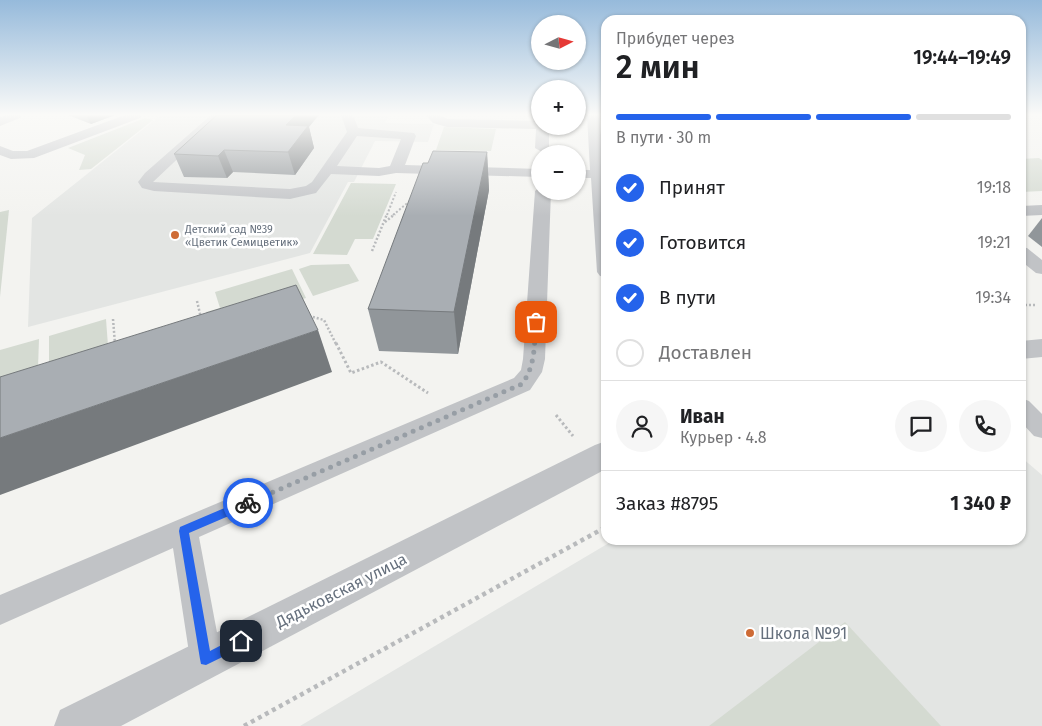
<!DOCTYPE html>
<html lang="ru">
<meta charset="utf-8">
<style>
:root{--surface:#fff;--page:#f6f6f6;--text:#202124;--muted:#757577;--line:#e0e0e0;--accent:#2563eb}
body{margin:0;font-family:"Fira Sans",sans-serif;background:var(--page);color:var(--text);height:100vh;display:flex;flex-direction:column;font-size:19px;white-space:nowrap}
*{box-sizing:border-box;margin:0}
p{font-size:16px;color:var(--muted)}
.icon{flex:none;width:28px;height:28px;fill:none;stroke:currentColor;stroke-width:2;stroke-linecap:round;stroke-linejoin:round}
.map{position:relative;flex:1;overflow:hidden}
.panel{position:absolute;left:601px;top:15px;width:425px;height:530px;display:flex;flex-direction:column;background:var(--surface);border-radius:15px;box-shadow:0 1px 4px #0004}
.panel>*{flex:none}
.needle{width:32px;rotate:84deg}
.buttons{position:absolute;left:531px;top:15px;display:grid;gap:10px}
.buttons a{display:grid;place-items:center;width:55px;height:55px;border-radius:50%;background:var(--surface);box-shadow:0 1px 4px #0004;font-size:25px}
.pin{position:absolute;display:grid;place-items:center;width:42px;height:42px;color:#fff;margin:-21px;border-radius:10px;box-shadow:0 2px 8px #0006}
.courier{position:absolute;display:grid;place-items:center;width:50px;height:50px;margin:-25px;border:4px solid #2563eb;border-radius:50%;background:#fff;color:#222;box-shadow:0 1px 6px #0007}
.headline em{font-style:normal;font-weight:600}
.headline div{display:flex;flex-direction:column-reverse}
.headline{display:flex;align-items:center;justify-content:space-between;height:85px;padding:0 15px}
h1{font-size:32px;font-weight:600;line-height:38px}
.bar{display:grid;grid-template-columns:repeat(4,1fr);gap:8px 5px;align-content:center;height:60px;padding:0 15px}
.bar i{height:6px;border-radius:4px;background:var(--line)}
.bar .on{background:var(--accent)}
.bar p{grid-column:span 4}
.line{display:flex;align-items:center;gap:12px;padding:0 15px;border-top:1px solid var(--line)}
.line div{flex:1}
.round{display:grid;place-items:center;flex:none;width:52px;height:52px;border-radius:26px;background:var(--page)}
ol{padding:0 15px;list-style:none}
li{display:flex;align-items:center;gap:15px;height:55px}
li p{margin-inline-start:auto}
li .icon{padding:5px;border-radius:50%;background:var(--accent);color:#fff;stroke-width:4}
li:last-child{color:var(--muted)}
li i{width:28px;height:28px;border:2px solid var(--line);border-radius:50%}
.map>svg:first-child{display:block}
.built{fill:#e3e5e3}
.green{fill:#d4dad1}
.lines{fill:none;stroke-linecap:round;stroke-linejoin:round}
.path-far3{stroke:#b8babc;stroke-width:2;stroke-dasharray:2 2;stroke-linecap:butt}
.path-far2{stroke:#b8babc;stroke-width:2.5;stroke-dasharray:2 2;stroke-linecap:butt}
.path-far1{stroke:#b8babc;stroke-width:3;stroke-dasharray:2.5 2.5;stroke-linecap:butt}
.path{stroke:#b8babc;stroke-width:4.5;stroke-dasharray:4 4;stroke-linecap:butt}
.service{fill:#c1c3c6;fill-rule:evenodd}
.minor{fill:#c1c3c6;fill-rule:evenodd}
.wall{fill:#91969a}
.shaded-wall{fill:#767a7d}
.building{fill:#a9aeb3;stroke:#767a7d}
.route{fill:#2563eb}
.done{stroke:#979ea5;stroke-width:5;stroke-dasharray:0 9}
.poi-dot{fill:#ce6b35;stroke:#fff;stroke-width:2}
.labels{text-anchor:middle;stroke-width:5;stroke-linejoin:round;paint-order:stroke}
.far-poi-label{font-size:11px;fill:#66707d;stroke:#fff;text-anchor:start}
.near-street-label{font-size:16px;fill:#66707d;stroke:#fff}
.near-poi-label{font-size:16px;fill:#66707d;stroke:#fff;text-anchor:start}
</style>
<div class="map">
<svg width="1042" height="726" viewBox="0 0 1042 726">
<rect width="100%" height="100%" fill="#f3f3f0"/>
<g class="built">
<path d="M 161,115 L 389,115 L 385,123 L 434,124 L 428,142 L 375,141 L 354,182 L 348,182 L 310,253 L 28,327 L 32,218 Z"/>
<path d="M 1021,457 L 1042,475 L 1042,726 L 300,726 L 614,540 L 1021,540 Z"/>
</g>
<g class="green">
<path d="M 145,118 L 153,120 L 91,169 L 79,170 L 85,155 L 68,148 Z"/>
<path d="M 444,127 L 496,129 L 491,151 L 436,150 Z"/>
<path d="M 1039,158 L 1042,160 L 1042,191 L 1021,192 L 1021,159 Z"/>
<path d="M 351,183 L 396,184 L 373,239 L 355,239 L 347,255 L 313,254 Z"/>
<path d="M 9,210 L 0,297 L 0,212 Z"/>
<path d="M 349,264 L 359,281 L 313,296 L 299,269 L 311,265 Z"/>
<path d="M 292,269 L 306,298 L 284,305 L 208,318 L 206,312 L 220,308 L 215,292 Z"/>
<path d="M 106,319 L 108,346 L 49,364 L 49,336 Z"/>
<path d="M 39,339 L 38,368 L 0,393 L 0,350 Z"/>
<path d="M 845,622 L 941,726 L 709,726 Z"/>
</g>
<g class="lines">
<g class="path-far3">
<path d="M 387,215 L 396,192"/>
<path d="M 393,215 L 411,200"/>
</g>
<g class="path-far2">
<path d="M 385,222 L 395,214"/>
<path d="M 372,251 L 387,214"/>
<path d="M 197,301 L 201,318"/>
<path d="M 1021,305 L 1035,305"/>
<path d="M 309,316 L 324,320 L 336,344"/>
<path d="M 113,319 L 115,344"/>
</g>
<g class="path-far1">
<path d="M 336,343 L 351,373 L 381,362 L 428,393"/>
<path d="M 556,415 L 573,436"/>
</g>
<path class="path" d="M 244,726 L 606,527"/>
<g class="service">
<path d="M 6,115 L 22,115 L 20,118 L 0,126 L 0,117 Z"/>
<path d="M 125,115 L 142,115 L 140,118 L 34,158 L 11,159 L 0,155 L 0,146 L 13,151 L 27,151 Z"/>
<path d="M 211,115 L 224,115 L 153,182 L 290,189 L 306,186 L 312,182 L 347,132 L 341,115 L 353,115 L 358,128 L 414,133 L 416,136 L 405,165 L 540,169 L 540,177 L 396,173 L 379,176 L 331,174 L 316,193 L 290,199 L 154,191 L 142,188 L 138,182 L 145,173 ZM 357,136 L 401,139 L 390,166 L 379,168 L 337,166 Z"/>
<path d="M 426,115 L 439,115 L 448,119 L 540,121 L 540,126 L 549,126 L 549,148 L 542,152 L 535,148 L 536,129 L 447,127 L 433,123 Z"/>
<path d="M 587,115 L 599,115 L 606,185 L 606,277 L 600,276 L 597,272 L 591,178 L 578,178 L 578,170 L 590,170 Z"/>
<path d="M 540,187 L 540,191 L 551,191 L 545,359 L 542,372 L 530,390 L 199,537 L 222,659 L 217,670 L 206,675 L 195,670 L 190,659 L 173,548 L 0,625 L 0,595 L 514,378 L 521,370 L 523,359 L 535,191 Z"/>
<path d="M 1042,205 L 1042,215 L 1021,216 L 1021,206 Z"/>
<path d="M 1021,247 L 1027,248 L 1042,260 L 1042,274 L 1036,273 L 1021,261 Z"/>
<path d="M 1021,398 L 1029,401 L 1042,414 L 1042,438 L 1034,436 L 1021,422 Z"/>
</g>
<g class="minor">
<path d="M 1042,339 L 1042,357 L 1021,359 L 1021,341 Z"/>
<path d="M 606,441 L 606,469 L 121,726 L 54,726 L 60,710 L 595,445 Z"/>
</g>
</g>
<g class="wall">
<path d="M 68,115 L 115,115 L 91,124 Z"/>
<path d="M 309,127 L 314,148 L 295,175 L 233,172 L 227,178 L 184,177 L 174,154 Z"/>
<path d="M 487,152 L 489,190 L 458,354 L 379,351 L 368,309 L 428,163 Z"/>
<path d="M 1042,218 L 1042,247 L 1028,236 Z"/>
</g>
<g class="shaded-wall">
<path d="M 86,115 L 115,115 L 91,124 Z"/>
<path d="M 296,115 L 319,115 L 309,127 L 314,148 L 295,175 L 288,152 L 286,125 Z"/>
<path d="M 224,150 L 233,172 L 227,178 L 218,156 Z"/>
<path d="M 487,152 L 489,190 L 458,354 L 454,312 Z"/>
<path d="M 318,330 L 332,372 L 0,495 L 0,438 Z"/>
</g>
<g class="building">
<path d="M 217,115 L 296,115 L 286,125 L 308,126 L 288,152 L 224,150 L 218,156 L 174,154 Z"/>
<path d="M 433,151 L 487,152 L 454,312 L 368,309 L 423,163 L 428,163 Z"/>
<path d="M 296,285 L 318,330 L 0,438 L 0,377 Z"/>
</g>
<linearGradient id="sky" x2="0" y2="1"><stop stop-color="#96badb"/><stop offset="0.53" stop-color="#fafaf8"/><stop offset="1" stop-color="#fafaf8" stop-opacity="0"/></linearGradient>
<rect width="1042" height="216" fill="url(#sky)"/>
<path class="route" d="M 248,498 L 252,500 L 252,506 L 189,533 L 210,651 L 241,635 L 245,637 L 247,641 L 245,646 L 206,665 L 201,664 L 200,659 L 179,531 L 180,527 Z"/>
<g class="lines">
<path class="done" d="M 248,503 L 522,384 C 536,365 534,344 536,322"/>
</g>
<g class="poi-dot">
<circle cx="175" cy="235" r="5"/>
<circle cx="750" cy="633" r="5"/>
</g>
<g class="labels">
<g class="far-poi-label">
<text x="185" y="233">Детский сад №39<tspan x="185" dy="13">«Цветик Семицветик»</tspan></text>
</g>
<g class="near-street-label">
<text transform="translate(341 590) rotate(-27)" y="6">Дядьковская улица</text>
</g>
<g class="near-poi-label">
<text x="760" y="639">Школа №91</text>
</g>
</g>
</svg>
<div class="buttons">
<a><svg class="needle" viewBox="-14 -14 28 28"><path d="M0-13l5 13h-10z" fill="#e53935"/><path d="M0 13l5-13h-10z" fill="#757577"/></svg></a>
<a>+</a>
<a>−</a>
</div>
<div class="pin" style="left:536px;top:322px;background:#ea580c"><svg class="icon" aria-label="bag" viewBox="0 0 24 24"><path d="M5 8h14l-1 12H6zM9 8a3 3 0 0 1 6 0"/></svg></div>
<div class="pin" style="left:241px;top:641px;background:#1f2937"><svg class="icon" aria-label="home" viewBox="0 0 24 24"><path d="M3 11l9-7 9 7M6 9v11h12V9"/></svg></div>
<div class="courier" style="left:248px;top:503px"><svg class="icon" aria-label="bike" viewBox="0 0 24 24"><circle cx="6" cy="16" r="4"/><circle cx="18" cy="16" r="4"/><path d="M6 16l4-8h5l3 8M10 8l3 8H6M13 5h3"/></svg></div>
<section class="panel">
<div class="headline"><div><h1>2 мин</h1><p>Прибудет через</p></div><em>19:44–19:49</em></div>
<div class="bar"><i class="on"></i><i class="on"></i><i class="on"></i><i></i><p>В пути · 30 m</p></div>
<ol>
<li><svg class="icon" aria-label="check" viewBox="0 0 24 24"><path d="M5 12l5 5 9-10"/></svg>Принят<p>19:18</p></li>
<li><svg class="icon" aria-label="check" viewBox="0 0 24 24"><path d="M5 12l5 5 9-10"/></svg>Готовится<p>19:21</p></li>
<li><svg class="icon" aria-label="check" viewBox="0 0 24 24"><path d="M5 12l5 5 9-10"/></svg>В пути<p>19:34</p></li>
<li><i></i>Доставлен</li>
</ol>
<div class="line" style="height:90px"><a class="round"><svg class="icon" aria-label="person" viewBox="0 0 24 24"><circle cx="12" cy="8" r="4"/><path d="M4 21q1-7 8-7t8 7"/></svg></a><div><b>Иван</b><p>Курьер · 4.8</p></div><a class="round"><svg class="icon" aria-label="chat" viewBox="0 0 24 24"><path d="M4 5h16v11H9l-5 4z"/></svg></a><a class="round"><svg class="icon" aria-label="phone" viewBox="0 0 24 24"><path d="M5 4h4l2 5-3 2q2 4 5 5l2-3 5 2v4C11 20 4 13 5 4z"/></svg></a></div>
<div class="line" style="height:65px"><div>Заказ #8795</div><b>1 340 ₽</b></div>
</section>
</div>
